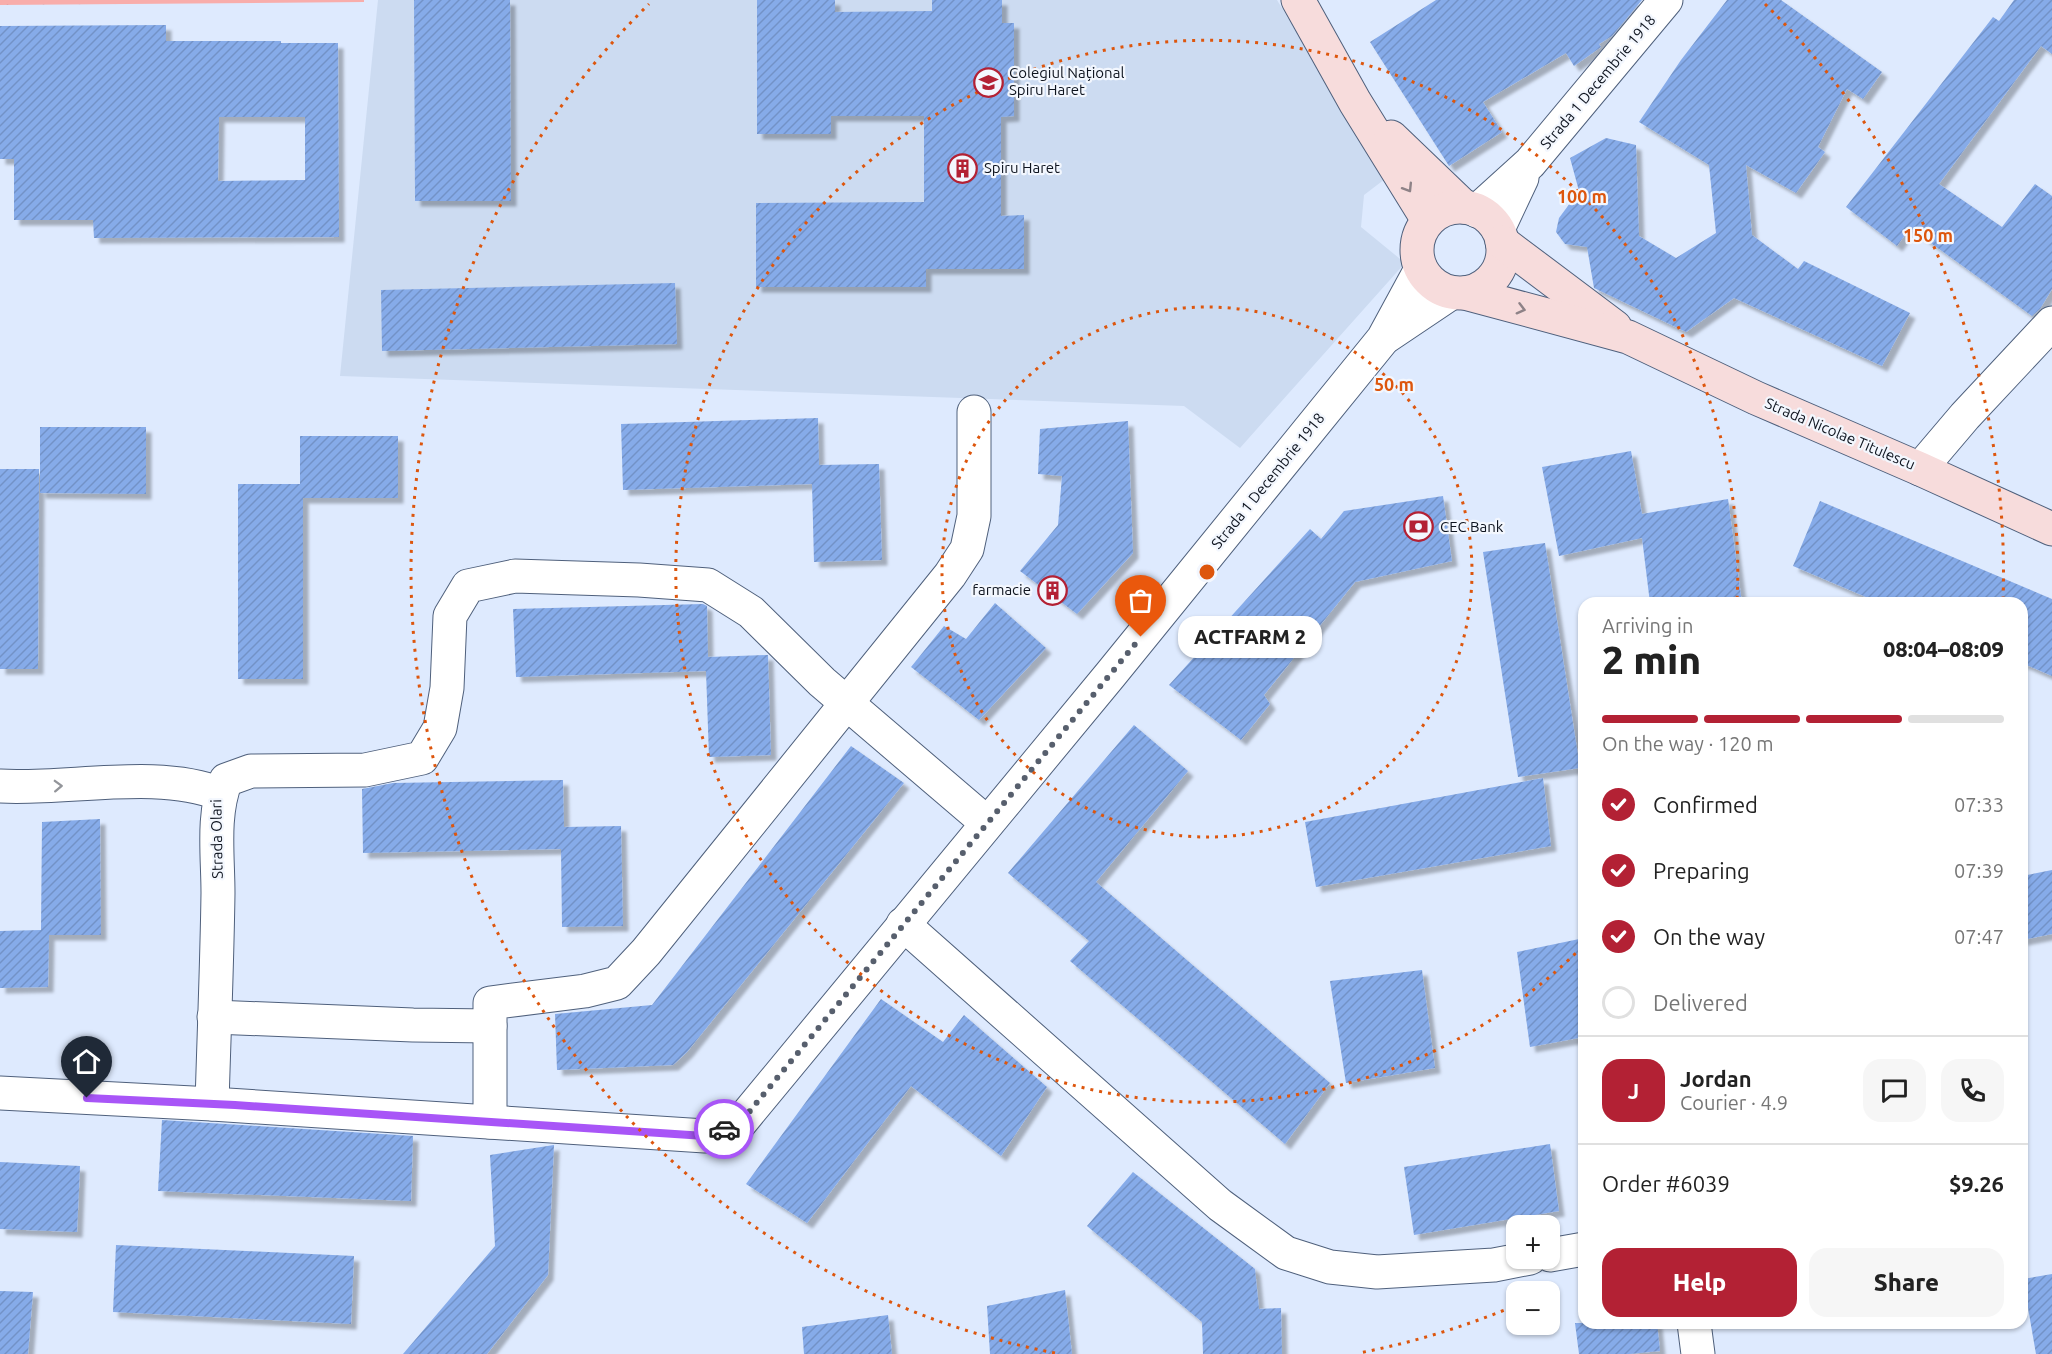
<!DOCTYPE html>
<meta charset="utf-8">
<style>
:root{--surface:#fff;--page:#f6f6f6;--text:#222;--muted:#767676;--line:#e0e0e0;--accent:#b32134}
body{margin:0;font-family:Ubuntu,sans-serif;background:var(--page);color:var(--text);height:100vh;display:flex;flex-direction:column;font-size:22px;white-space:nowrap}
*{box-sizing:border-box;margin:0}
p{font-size:20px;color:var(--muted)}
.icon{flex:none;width:33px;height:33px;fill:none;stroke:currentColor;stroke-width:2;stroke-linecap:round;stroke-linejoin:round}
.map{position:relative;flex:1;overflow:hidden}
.panel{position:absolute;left:1578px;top:597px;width:450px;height:732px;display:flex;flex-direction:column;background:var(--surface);border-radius:18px;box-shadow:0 2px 4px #0004}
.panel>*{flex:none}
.fabs{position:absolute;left:1506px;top:1215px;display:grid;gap:12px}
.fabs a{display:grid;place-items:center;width:54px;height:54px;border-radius:12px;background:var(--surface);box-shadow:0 2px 4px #0004;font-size:30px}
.pin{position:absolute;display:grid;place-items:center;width:51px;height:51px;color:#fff;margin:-62px -26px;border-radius:50% 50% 50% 0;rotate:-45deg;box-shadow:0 0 6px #0007}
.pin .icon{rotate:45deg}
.courier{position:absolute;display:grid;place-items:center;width:60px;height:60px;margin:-30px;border:4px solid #a855f7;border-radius:50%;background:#fff;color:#222;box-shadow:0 2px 8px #0007}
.bubble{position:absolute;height:42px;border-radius:18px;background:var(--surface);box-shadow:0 2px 4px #0004;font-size:20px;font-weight:800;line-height:42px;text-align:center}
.summary em{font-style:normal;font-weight:800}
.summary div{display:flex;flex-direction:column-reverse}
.summary{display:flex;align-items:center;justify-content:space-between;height:102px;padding:0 24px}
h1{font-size:39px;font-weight:800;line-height:45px}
.bar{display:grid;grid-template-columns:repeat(4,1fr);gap:9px 6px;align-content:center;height:72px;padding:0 24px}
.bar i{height:8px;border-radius:4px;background:var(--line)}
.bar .selected{background:var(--accent)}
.bar p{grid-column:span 4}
.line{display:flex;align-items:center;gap:15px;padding:0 24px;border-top:2px solid var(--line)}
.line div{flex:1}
.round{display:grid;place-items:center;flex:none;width:63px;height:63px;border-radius:18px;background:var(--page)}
ol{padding:0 24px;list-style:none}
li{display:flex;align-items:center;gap:18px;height:66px}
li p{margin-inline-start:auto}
li .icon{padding:6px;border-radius:50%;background:var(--accent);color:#fff;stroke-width:4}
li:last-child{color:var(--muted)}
li i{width:33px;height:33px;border:3px solid var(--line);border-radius:50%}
.action{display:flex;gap:12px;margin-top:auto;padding:12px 24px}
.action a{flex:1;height:69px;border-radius:18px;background:var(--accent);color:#fff;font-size:24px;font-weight:800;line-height:69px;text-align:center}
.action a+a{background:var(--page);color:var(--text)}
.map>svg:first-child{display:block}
.built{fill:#ccdbf1}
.grass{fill:url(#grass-tufts)}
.building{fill:url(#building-hatch);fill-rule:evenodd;filter:url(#shadow)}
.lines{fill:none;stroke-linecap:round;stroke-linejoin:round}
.minor-casing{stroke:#4f607c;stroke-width:35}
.secondary-casing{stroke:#4f607c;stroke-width:35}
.minor{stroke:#fff;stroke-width:33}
.secondary{stroke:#f7dcdc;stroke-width:33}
.oneway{stroke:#8e8287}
.oneway2{stroke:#93959a}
.done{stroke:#575f6d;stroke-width:6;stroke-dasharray:0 10.8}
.route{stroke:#a855f7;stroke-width:8}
.ring{fill:none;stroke:#dd560d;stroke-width:3;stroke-dasharray:3 6}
.labels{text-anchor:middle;stroke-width:4.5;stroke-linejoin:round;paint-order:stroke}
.poi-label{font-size:15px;fill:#0e141f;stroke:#f3f7fe;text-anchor:start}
.street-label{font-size:15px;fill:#0e141f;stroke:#f3f7fe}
.centre{fill:#dd560d;stroke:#f3f7fe;stroke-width:3}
.ring-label{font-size:18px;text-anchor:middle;font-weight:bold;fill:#dd560d;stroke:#f3f7fe;stroke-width:4.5;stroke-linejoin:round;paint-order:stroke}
</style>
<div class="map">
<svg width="2052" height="1354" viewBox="0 0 2052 1354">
<defs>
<pattern id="grass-tufts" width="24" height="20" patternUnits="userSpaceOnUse" patternTransform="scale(1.5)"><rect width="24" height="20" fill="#f8adab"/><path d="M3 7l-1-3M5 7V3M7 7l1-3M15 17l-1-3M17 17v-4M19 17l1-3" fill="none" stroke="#d39493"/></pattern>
<pattern id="building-hatch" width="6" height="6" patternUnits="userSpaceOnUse" patternTransform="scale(1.5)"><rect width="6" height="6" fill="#86abe9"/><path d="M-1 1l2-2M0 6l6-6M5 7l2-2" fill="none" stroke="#7292c7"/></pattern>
<filter id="shadow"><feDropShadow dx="5.5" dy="5.5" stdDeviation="1.5" flood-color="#0004"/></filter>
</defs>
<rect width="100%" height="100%" fill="#deeafe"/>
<path class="built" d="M 378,0 L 1277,0 L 1385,179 L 1364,195 L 1361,227 L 1405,263 L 1240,448 L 1184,406 L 340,376 Z"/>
<path class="grass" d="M 0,0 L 364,0 L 364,2 L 0,5 Z"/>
<g class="building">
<path d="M 414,0 L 510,0 L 511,201 L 415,201 Z"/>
<path d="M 757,0 L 835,0 L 835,12 L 932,11 L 932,0 L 1002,0 L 1002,23 L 1014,23 L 1014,116 L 1001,117 L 1001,216 L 1024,215 L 1024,269 L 926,269 L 926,287 L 756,287 L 756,203 L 924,202 L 924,116 L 831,116 L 831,134 L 757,134 Z"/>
<path d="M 1436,0 L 1642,0 L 1612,36 L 1599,44 L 1601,47 L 1574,66 L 1566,53 L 1483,102 L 1502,132 L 1449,166 L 1370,42 Z"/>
<path d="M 1727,0 L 1781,0 L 1882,72 L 1863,99 L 1847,89 L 1818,147 L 1825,152 L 1796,193 L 1746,165 L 1752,235 L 1798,269 L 1804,261 L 1910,313 L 1882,366 L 1734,298 L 1686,332 L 1594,288 L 1587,247 L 1565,244 L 1556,232 L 1559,218 L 1579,191 L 1570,158 L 1606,138 L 1636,145 L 1639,236 L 1676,258 L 1716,233 L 1709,165 L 1639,122 L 1681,60 Z"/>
<path d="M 2014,0 L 2052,0 L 2052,54 L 2041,46 L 1939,184 L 2002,227 L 2035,184 L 2052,196 L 2052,289 L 2040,309 L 2032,316 L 1910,228 L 1897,246 L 1846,207 L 1993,17 L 1999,21 Z"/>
<path d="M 166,25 L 166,41 L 281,41 L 281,43 L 338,43 L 339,237 L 94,238 L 93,220 L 14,220 L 14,159 L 0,159 L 0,26 ZM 219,117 L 305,117 L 305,180 L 218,181 Z"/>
<path d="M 675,283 L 677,344 L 382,351 L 381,290 Z"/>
<path d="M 818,418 L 819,465 L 879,464 L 882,560 L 814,562 L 812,484 L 623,490 L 621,424 Z"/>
<path d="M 1128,421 L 1133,553 L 1077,614 L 1020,571 L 1058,525 L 1062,476 L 1038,474 L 1040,429 Z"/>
<path d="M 40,427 L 146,427 L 146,494 L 40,493 Z"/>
<path d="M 300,436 L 398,436 L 398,498 L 303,498 L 303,679 L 238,679 L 238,484 L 300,484 Z"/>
<path d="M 1631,451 L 1642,514 L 1728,499 L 1742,603 L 1650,603 L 1642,538 L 1559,556 L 1542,467 Z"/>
<path d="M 0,469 L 39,469 L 38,669 L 0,669 Z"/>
<path d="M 1443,496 L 1452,561 L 1355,582 L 1264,695 L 1270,704 L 1241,740 L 1169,685 L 1310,529 L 1321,539 L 1344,511 Z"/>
<path d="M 1820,501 L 2052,599 L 2052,676 L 2022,663 L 2022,603 L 1880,603 L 1793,566 Z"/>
<path d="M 1545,543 L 1580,768 L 1518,777 L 1483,552 Z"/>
<path d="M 995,603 L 1046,648 L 979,720 L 911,667 L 944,626 L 966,639 Z"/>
<path d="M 703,604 L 707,606 L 708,657 L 768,655 L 771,755 L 709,757 L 706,671 L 516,677 L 513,609 Z"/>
<path d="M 1134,725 L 1188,771 L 1096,882 L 1330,1083 L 1285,1144 L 1070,961 L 1089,941 L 1008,873 Z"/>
<path d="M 851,746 L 904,783 L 687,1052 L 673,1065 L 557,1070 L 555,1014 L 652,1005 Z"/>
<path d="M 1543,778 L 1551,846 L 1316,887 L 1305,822 Z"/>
<path d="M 563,780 L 564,827 L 621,826 L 623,926 L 562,927 L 561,849 L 363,853 L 362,789 L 393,783 Z"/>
<path d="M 100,819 L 101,935 L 49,935 L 48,987 L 0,988 L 0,931 L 41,930 L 42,822 Z"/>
<path d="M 2052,870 L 2052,934 L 2022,940 L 2022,876 Z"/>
<path d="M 1584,938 L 1584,1037 L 1530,1047 L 1517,952 Z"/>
<path d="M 1422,970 L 1435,1068 L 1346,1083 L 1330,981 Z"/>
<path d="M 881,999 L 943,1042 L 964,1015 L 1047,1087 L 1001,1156 L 911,1086 L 807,1223 L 746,1184 Z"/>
<path d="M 162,1120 L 413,1136 L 411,1201 L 158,1191 Z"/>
<path d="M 1550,1144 L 1559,1211 L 1414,1235 L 1404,1167 Z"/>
<path d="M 554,1145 L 548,1275 L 487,1354 L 403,1354 L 495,1246 L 490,1155 Z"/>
<path d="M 0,1162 L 80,1166 L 77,1232 L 0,1229 Z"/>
<path d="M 1133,1172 L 1255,1269 L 1259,1309 L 1281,1308 L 1282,1354 L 1203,1354 L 1202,1322 L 1087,1226 Z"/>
<path d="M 116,1245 L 354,1256 L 351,1324 L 113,1312 Z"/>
<path d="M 2052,1274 L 2052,1354 L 2036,1354 L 2023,1279 Z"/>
<path d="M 1065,1290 L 1072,1354 L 990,1354 L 987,1306 Z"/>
<path d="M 0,1291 L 33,1292 L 28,1354 L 0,1354 Z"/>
<path d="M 888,1315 L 892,1354 L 804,1354 L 802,1327 Z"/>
<path d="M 1575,1323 L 1657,1323 L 1660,1351 L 1629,1354 L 1579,1354 Z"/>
</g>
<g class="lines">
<defs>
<g id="minor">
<path d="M 1477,211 L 1530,163 L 1666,0"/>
<path d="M 1498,229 L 1522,178"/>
<path d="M 1387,336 L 1451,293"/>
<path d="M 1920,469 L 1965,416 L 2052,323"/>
<path d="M 0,786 C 67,790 159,769 220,794"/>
<path d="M 903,924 L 1220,1205 L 1286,1253 L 1330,1267 L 1377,1272 L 1494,1265 L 1530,1258"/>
<path d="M 214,1017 L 413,1025 L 490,1026"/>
<path d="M 0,1093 L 212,1104 L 705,1136 L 740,1123 L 1111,674 L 1383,339 L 1421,269"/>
<path d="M 212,1104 C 214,1034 217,964 218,893 C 218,856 212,815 226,780 L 251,771 L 365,770 L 422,758 L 440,728 L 447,688 L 450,616 L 468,586 L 515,576 L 639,580 L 708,585 L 751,612 L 822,682 L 987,823"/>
<path d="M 490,1122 L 490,1003 L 585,991 L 617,983 L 646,952 L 950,575 L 967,549 L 974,516 L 974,412"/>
<path d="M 1550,1255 L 1584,1249"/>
<path d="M 1694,1323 L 1698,1354"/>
</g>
<g id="secondary">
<path d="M 1298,0 L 1355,102 L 1428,220"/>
<path d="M 1391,137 L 1464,207"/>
<circle cx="1460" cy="250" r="43"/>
<path d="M 1502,242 L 1615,327"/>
<path d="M 1465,293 L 1628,337 L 1756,398 L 1920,469 L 2052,529"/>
</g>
</defs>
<use href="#minor" class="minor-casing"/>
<use href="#secondary" class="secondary-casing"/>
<use href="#minor" class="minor"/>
<use href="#secondary" class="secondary"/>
</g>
<defs><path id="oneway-chevron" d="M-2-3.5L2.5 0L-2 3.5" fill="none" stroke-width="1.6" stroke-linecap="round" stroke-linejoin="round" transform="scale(1.5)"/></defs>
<g class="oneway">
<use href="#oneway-chevron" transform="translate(1408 188) rotate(58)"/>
<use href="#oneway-chevron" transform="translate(1521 309) rotate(15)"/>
</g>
<use class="oneway2" href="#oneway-chevron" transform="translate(58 786) rotate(-2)"/>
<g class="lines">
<path class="done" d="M 724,1129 L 740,1123 L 1141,637"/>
<path class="route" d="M 87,1098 L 235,1105 L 705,1136 L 724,1129"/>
</g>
<g class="ring">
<circle cx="1207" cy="572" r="265"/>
<path d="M1582 947A531 531 0 1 1 1737 600"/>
<path d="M1512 1307A796 796 0 0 1 1359 1353M1055 1353A796 796 0 0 1 649 4M1765 4A796 796 0 0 1 2003 600"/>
</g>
<defs>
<symbol id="school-ring" viewBox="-11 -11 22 22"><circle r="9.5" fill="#f3f7fe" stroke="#b32134" stroke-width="1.5"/><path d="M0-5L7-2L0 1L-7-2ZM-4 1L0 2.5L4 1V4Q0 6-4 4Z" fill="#b32134"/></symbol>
<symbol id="building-ring" viewBox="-11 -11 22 22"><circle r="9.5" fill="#f3f7fe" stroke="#b32134" stroke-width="1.5"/><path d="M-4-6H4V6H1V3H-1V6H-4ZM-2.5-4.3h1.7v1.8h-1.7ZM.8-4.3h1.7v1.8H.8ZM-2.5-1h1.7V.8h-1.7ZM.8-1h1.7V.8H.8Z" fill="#b32134"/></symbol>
<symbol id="bank-ring" viewBox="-11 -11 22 22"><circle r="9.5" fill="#f3f7fe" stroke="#b32134" stroke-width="1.5"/><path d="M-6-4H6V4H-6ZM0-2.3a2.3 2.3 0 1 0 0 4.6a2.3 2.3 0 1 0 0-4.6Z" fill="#b32134"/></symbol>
</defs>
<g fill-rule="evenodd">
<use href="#school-ring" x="972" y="66" width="33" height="33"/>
<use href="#building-ring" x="946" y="152" width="33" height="33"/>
<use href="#bank-ring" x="1402" y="510" width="33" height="33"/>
<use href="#building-ring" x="1036" y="574" width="33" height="33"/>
</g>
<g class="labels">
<g class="poi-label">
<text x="1009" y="78">Colegiul Național<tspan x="1009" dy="17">Spiru Haret</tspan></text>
<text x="984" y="173">Spiru Haret</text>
<text x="1440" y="532">CEC Bank</text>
<text x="1031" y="595" text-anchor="end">farmacie</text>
</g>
<g class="street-label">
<text transform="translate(1598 82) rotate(-50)" y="5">Strada 1 Decembrie 1918</text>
<text transform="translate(1840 434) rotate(23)" y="5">Strada Nicolae Titulescu</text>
<text transform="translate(1268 481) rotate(-51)" y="5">Strada 1 Decembrie 1918</text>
<text transform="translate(217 839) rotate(-91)" y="5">Strada Olari</text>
</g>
</g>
<circle cx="1207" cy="572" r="9" class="centre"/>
<g class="ring-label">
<text x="1582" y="203">100 m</text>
<text x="1928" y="242">150 m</text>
<text x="1394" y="391">50 m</text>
</g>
</svg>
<div class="fabs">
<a>+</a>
<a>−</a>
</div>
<div class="pin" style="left:1141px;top:637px;background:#ea580c"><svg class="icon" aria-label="bag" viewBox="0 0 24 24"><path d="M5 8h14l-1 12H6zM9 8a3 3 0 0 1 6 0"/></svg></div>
<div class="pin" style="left:87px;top:1098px;background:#1f2937"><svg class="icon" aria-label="home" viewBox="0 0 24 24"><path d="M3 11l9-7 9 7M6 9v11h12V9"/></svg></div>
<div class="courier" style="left:724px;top:1129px"><svg class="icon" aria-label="car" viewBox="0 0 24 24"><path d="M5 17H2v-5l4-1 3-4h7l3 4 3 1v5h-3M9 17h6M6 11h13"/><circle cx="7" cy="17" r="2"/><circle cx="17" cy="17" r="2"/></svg></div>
<div class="bubble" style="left:1178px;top:616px;width:144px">ACTFARM 2</div>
<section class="panel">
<div class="summary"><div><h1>2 min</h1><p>Arriving in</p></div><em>08:04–08:09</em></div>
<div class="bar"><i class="selected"></i><i class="selected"></i><i class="selected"></i><i></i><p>On the way · 120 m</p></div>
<ol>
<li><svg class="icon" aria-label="check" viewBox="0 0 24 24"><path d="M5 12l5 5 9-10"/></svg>Confirmed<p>07:33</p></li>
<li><svg class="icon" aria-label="check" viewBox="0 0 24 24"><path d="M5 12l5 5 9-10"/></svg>Preparing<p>07:39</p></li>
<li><svg class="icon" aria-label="check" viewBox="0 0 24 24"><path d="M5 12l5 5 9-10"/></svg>On the way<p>07:47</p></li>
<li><i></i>Delivered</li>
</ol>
<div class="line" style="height:108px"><b class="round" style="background:var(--accent);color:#fff">J</b><div><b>Jordan</b><p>Courier · 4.9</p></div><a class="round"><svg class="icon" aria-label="chat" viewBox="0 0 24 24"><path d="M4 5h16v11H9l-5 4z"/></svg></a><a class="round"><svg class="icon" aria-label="phone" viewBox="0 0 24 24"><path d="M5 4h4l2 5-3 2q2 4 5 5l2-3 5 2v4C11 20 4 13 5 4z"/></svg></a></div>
<div class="line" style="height:78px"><div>Order #6039</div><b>$9.26</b></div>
<div class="action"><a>Help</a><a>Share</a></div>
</section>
</div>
